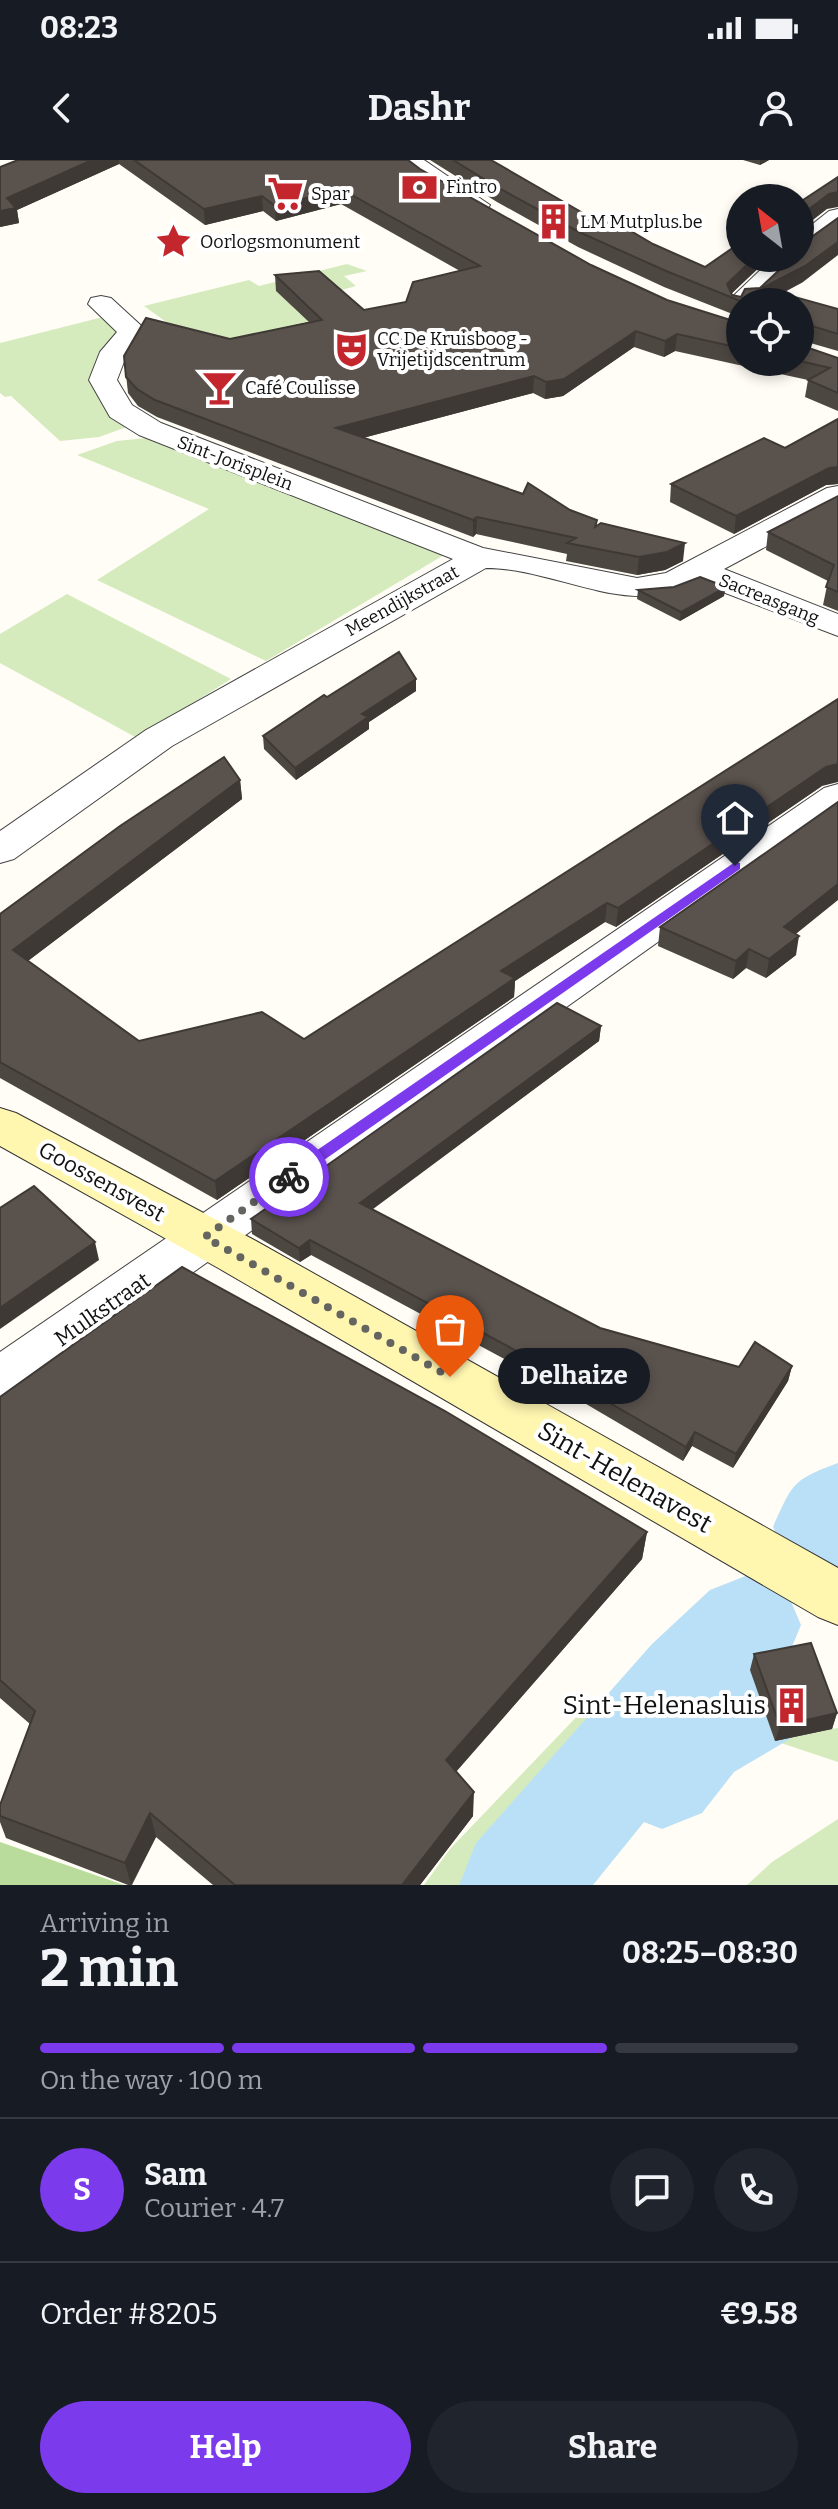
<!DOCTYPE html>
<meta charset="utf-8">
<style>
:root{--surface:#171b24;--page:#20242c;--text:#f1f3f6;--muted:#9ea1a6;--line:#363941;--accent:#7c3aed}
body{margin:0;font-family:Bitter,serif;background:var(--page);color:var(--text);height:100vh;display:flex;flex-direction:column;font-size:30px;white-space:nowrap}
*{box-sizing:border-box;margin:0}
p{font-size:26px;color:var(--muted)}
.icon{flex:none;width:44px;height:44px;fill:none;stroke:currentColor;stroke-width:2;stroke-linecap:round;stroke-linejoin:round}
.map{position:relative;height:1725px;overflow:hidden}
.drawer{display:flex;flex-direction:column;background:var(--surface);flex:1}
.drawer>*{flex:none}
.needle{width:52px;rotate:329deg}
.fabs{position:absolute;left:726px;top:24px;display:grid;gap:16px}
.fabs a{display:grid;place-items:center;width:88px;height:88px;border-radius:50%;background:var(--surface);box-shadow:0 4px 12px #0003;font-size:40px}
.pin{position:absolute;display:grid;place-items:center;width:68px;height:68px;color:#fff;margin:-82px -34px;border-radius:50% 50% 50% 0;rotate:-45deg;box-shadow:0 0 8px #0007}
.pin .icon{rotate:45deg}
.courier{position:absolute;display:grid;place-items:center;width:80px;height:80px;margin:-40px;border:6px solid #7c3aed;border-radius:50%;background:#fff;color:#222;box-shadow:0 2px 10px #0007}
.bubble{position:absolute;height:56px;border-radius:28px;background:var(--surface);box-shadow:0 4px 12px #0003;font-size:26px;font-weight:700;line-height:56px;text-align:center}
.summary em{font-style:normal;font-weight:700}
.summary div{display:flex;flex-direction:column-reverse}
.summary{display:flex;align-items:center;justify-content:space-between;height:136px;padding:0 40px}
h1{font-size:52px;font-weight:700;line-height:60px}
.bar{display:grid;grid-template-columns:repeat(4,1fr);gap:12px 8px;align-content:center;height:96px;padding:0 40px}
.bar i{height:10px;border-radius:6px;background:var(--line)}
.bar .selected{background:var(--accent)}
.bar p{grid-column:span 4}
.line{display:flex;align-items:center;gap:20px;padding:0 40px;border-top:2px solid var(--line)}
.line div{flex:1}
.round{display:grid;place-items:center;flex:none;width:84px;height:84px;border-radius:42px;background:var(--page)}
.action{display:flex;gap:16px;margin-top:auto;padding:16px 40px}
.action a{flex:1;height:92px;border-radius:48px;background:var(--accent);color:#fff;font-size:32px;font-weight:700;line-height:92px;text-align:center}
.action a+a{background:var(--page);color:var(--text)}
.status{display:flex;justify-content:space-between;align-items:center;height:56px;padding:0 40px;background:var(--surface);direction:ltr}
.status svg{height:22px;fill:currentColor}
header{display:flex;justify-content:space-between;align-items:center;height:104px;padding:0 40px;background:var(--surface);font-size:36px;font-weight:700}
.map>svg:first-child{display:block}
.green{fill:#d5ebbd}
.forest{fill:#b9dc9c}
.lines{fill:none;stroke-linecap:round;stroke-linejoin:round}
.river{fill:#b9e0f7;fill-rule:evenodd}
.street-casing{stroke:#444;stroke-width:2}
.secondary-casing{stroke:#333;stroke-width:2}
.street{fill:#fff;fill-rule:evenodd}
.secondary{fill:#fff6b0;fill-rule:evenodd}
.wall{fill:#4d4742}
.shaded-wall{fill:#3f3936}
.building{fill:#5a524d;stroke:#3f3936;stroke-width:2}
.route{fill:#7c3aed}
.done{stroke:#646461;stroke-width:8;stroke-dasharray:0 14.4}
.labels{text-anchor:middle;stroke-width:8;stroke-linejoin:round;paint-order:stroke}
.far-poi-label{font-size:18px;fill:#111;stroke:#fff;text-anchor:start}
.far-street-label{font-size:18px;fill:#111;stroke:#fff}
.street-label{font-size:22px;fill:#111;stroke:#fff}
.near-street-label{font-size:26px;fill:#111;stroke:#fff}
.near-poi-label{font-size:26px;fill:#111;stroke:#fff;text-anchor:end}
</style>
<div class="status"><b>08:23</b><svg viewBox="0 0 49 12"><path d="M0 12V9h3v3zM5 12V6h3v6zM10 12V3h3v9zM15 12V0h3v12zM26 1h20v11H26zM47 4h2v5h-2z"/></svg></div>
<header><svg class="icon" aria-label="back" viewBox="0 0 24 24"><path d="M15 5l-7 7 7 7"/></svg>Dashr<svg class="icon" aria-label="person" viewBox="0 0 24 24"><circle cx="12" cy="8" r="4"/><path d="M4 21q1-7 8-7t8 7"/></svg></header>
<div class="map">
<svg width="838" height="1725" viewBox="0 0 838 1725">
<rect width="100%" height="100%" fill="#fffdf5"/>
<g class="green">
<path d="M 347,104 L 367,111 L 344,116 L 356,126 L 338,131 L 277,132 L 326,175 L 231,196 L 169,164 L 144,146 L 249,120 L 259,126 Z"/>
<path d="M 107,156 L 116,172 C 84,213 85,236 127,267 L 99,277 L 60,281 L 11,236 L 5,237 L 0,233 L 0,183 Z"/>
<path d="M 156,277 L 444,395 L 266,501 L 97,420 L 209,349 L 77,295 L 117,281 Z"/>
<path d="M 67,434 L 231,519 L 137,578 L 0,503 L 0,474 Z"/>
<path d="M 584,1549 L 613,1576 L 557,1631 L 478,1698 L 459,1725 L 424,1725 L 450,1689 Z"/>
<path d="M 838,1568 L 838,1602 L 775,1581 L 832,1569 Z"/>
<path d="M 838,1659 L 838,1725 L 747,1725 L 772,1702 Z"/>
</g>
<path class="forest" d="M 0,1682 L 124,1725 L 0,1725 Z"/>
<g class="lines">
<g class="river">
<path d="M 838,1303 L 838,1408 L 824,1413 L 788,1399 L 773,1367 C 793,1323 792,1320 838,1303 Z"/>
<path d="M 748,1415 L 786,1430 L 801,1465 L 788,1496 L 798,1500 L 814,1537 L 798,1574 L 734,1612 L 702,1653 L 662,1669 L 644,1662 L 593,1725 L 459,1725 L 476,1683 L 652,1484 L 710,1430 Z"/>
</g>
<defs>
<g id="street">
<path d="M 396,0 L 424,0 L 490,45 L 487,50 L 469,50 Z"/>
<path d="M 838,49 L 838,68 L 809,92 L 800,95 L 800,74 L 829,51 Z"/>
<path d="M 800,97 L 801,98 L 797,103 L 756,142 L 740,142 L 740,150 L 731,148 L 727,142 L 773,98 Z"/>
<path d="M 101,136 L 111,138 L 147,171 L 127,194 L 117,220 L 132,245 L 161,263 L 483,388 L 637,418 L 666,413 L 827,328 L 838,326 L 838,348 L 724,409 L 838,454 L 838,476 L 699,423 C 629,460 557,408 486,408 L 172,586 L 14,699 L 0,703 L 0,671 L 146,570 L 453,399 L 139,275 L 110,257 L 89,220 L 100,192 L 117,172 L 88,144 L 91,138 Z"/>
<path d="M 838,624 L 838,654 L 19,1236 L 0,1242 L 0,1192 L 824,628 Z"/>
</g>
<path id="secondary" d="M 0,948 L 16,953 L 256,1081 L 838,1408 L 838,1465 L 818,1457 L 220,1109 L 0,986 Z"/>
</defs>
<use href="#street" class="street-casing"/>
<use href="#secondary" class="secondary-casing"/>
<use href="#street" class="street"/>
<use href="#secondary" class="secondary"/>
</g>
<g class="wall">
<path d="M 18,0 L 408,0 L 420,9 L 591,105 L 667,140 L 740,163 L 740,202 L 800,202 L 800,184 L 800,185 L 838,198 L 838,251 L 805,237 L 808,220 L 675,191 L 664,197 L 634,187 L 563,236 L 545,239 L 533,233 L 363,278 L 597,360 L 596,366 L 683,401 L 665,410 L 637,415 L 566,401 L 567,394 L 476,374 L 473,377 L 157,257 L 138,246 L 128,233 L 124,196 L 230,179 L 309,162 L 276,131 L 275,115 L 364,150 L 406,142 L 460,111 L 341,44 L 276,61 L 263,51 L 205,65 L 119,4 L 17,50 L 19,63 L 0,67 L 0,7 Z"/>
<path d="M 430,0 L 491,0 L 602,64 L 653,84 L 705,107 L 769,98 L 732,133 L 732,135 L 741,137 L 760,128 L 803,122 L 781,134 L 838,149 L 838,191 L 800,180 L 800,142 L 740,142 L 740,157 L 664,127 L 578,87 L 497,42 Z"/>
<path d="M 743,0 L 769,0 L 760,5 Z"/>
<path d="M 838,259 L 838,324 L 826,325 L 734,374 L 670,342 L 671,324 L 785,288 Z"/>
<path d="M 838,336 L 838,451 L 823,445 L 828,421 L 766,390 L 768,372 Z"/>
<path d="M 638,430 L 724,436 L 680,461 L 637,439 Z"/>
<path d="M 416,519 L 416,531 L 369,562 L 369,569 L 296,620 L 264,589 L 263,576 L 327,537 Z"/>
<path d="M 240,620 L 242,639 L 28,801 L 139,881 L 304,879 L 822,626 L 616,767 L 605,762 L 515,821 L 514,837 L 217,1040 L 0,918 L 0,754 Z"/>
<path d="M 660,767 L 796,774 L 796,795 L 766,818 L 746,808 L 733,819 L 658,786 Z"/>
<path d="M 601,866 L 599,881 L 372,1049 L 600,1168 L 739,1207 L 792,1206 L 788,1221 L 733,1308 L 692,1286 L 683,1301 L 564,1231 L 311,1095 L 300,1102 L 252,1074 L 251,1059 Z"/>
<path d="M 0,1237 L 647,1372 L 642,1399 L 456,1612 L 473,1656 L 420,1725 L 213,1725 L 156,1677 L 132,1725 L 128,1725 L 6,1678 L 0,1662 L 0,1645 L 30,1564 L 0,1538 Z"/>
<path d="M 754,1494 L 837,1553 L 832,1569 L 775,1581 L 750,1510 Z"/>
</g>
<g class="shaded-wall">
<path d="M 92,0 L 119,0 L 119,4 L 17,50 L 19,63 L 0,67 L 0,51 L 7,38 Z"/>
<path d="M 760,0 L 769,0 L 760,5 Z"/>
<path d="M 341,29 L 341,44 L 276,61 L 275,46 Z"/>
<path d="M 838,32 L 838,47 L 827,49 L 800,70 L 800,56 L 829,34 Z"/>
<path d="M 262,36 L 263,51 L 205,65 L 204,49 Z"/>
<path d="M 838,82 L 838,95 L 803,122 L 764,142 L 762,128 Z"/>
<path d="M 754,98 L 769,98 L 729,136 L 727,124 Z"/>
<path d="M 803,163 L 801,179 L 800,180 L 800,165 Z"/>
<path d="M 636,171 L 634,187 L 563,236 L 545,239 L 546,222 Z"/>
<path d="M 677,174 L 675,191 L 664,197 L 665,181 Z"/>
<path d="M 534,216 L 533,233 L 336,285 L 336,268 Z"/>
<path d="M 838,307 L 838,324 L 826,325 L 734,374 L 736,356 L 829,308 Z"/>
<path d="M 477,357 L 476,374 L 473,377 L 473,360 Z"/>
<path d="M 685,383 L 683,401 L 665,410 L 637,415 L 639,397 Z"/>
<path d="M 726,427 L 724,436 L 680,461 L 681,452 Z"/>
<path d="M 416,519 L 416,531 L 369,562 L 369,569 L 296,620 L 295,608 L 362,554 Z"/>
<path d="M 838,604 L 838,622 L 822,626 L 616,767 L 618,748 L 826,607 Z"/>
<path d="M 240,620 L 242,639 L 17,809 L 13,790 Z"/>
<path d="M 838,724 L 838,740 L 781,786 L 784,767 Z"/>
<path d="M 607,743 L 605,762 L 515,821 L 514,837 L 217,1040 L 215,1021 L 501,811 Z"/>
<path d="M 799,776 L 796,795 L 766,818 L 769,799 Z"/>
<path d="M 749,789 L 746,808 L 733,819 L 736,801 Z"/>
<path d="M 601,866 L 599,881 L 361,1058 L 360,1043 Z"/>
<path d="M 310,1080 L 311,1095 L 300,1102 L 299,1088 Z"/>
<path d="M 95,1082 L 99,1100 L 0,1169 L 0,1148 Z"/>
<path d="M 792,1206 L 788,1221 L 733,1308 L 736,1294 Z"/>
<path d="M 695,1272 L 692,1286 L 683,1301 L 686,1287 Z"/>
<path d="M 647,1372 L 642,1399 L 445,1624 L 446,1600 Z"/>
<path d="M 837,1553 L 832,1569 L 775,1581 L 780,1566 Z"/>
<path d="M 474,1632 L 473,1656 L 420,1725 L 402,1725 Z"/>
<path d="M 150,1653 L 156,1677 L 131,1725 L 125,1703 Z"/>
</g>
<g class="building">
<path d="M 18,0 L 92,0 L 7,38 L 16,48 L 0,51 L 0,7 Z"/>
<path d="M 134,0 L 408,0 L 420,9 L 591,105 L 667,140 L 740,163 L 740,188 L 677,174 L 665,181 L 636,171 L 564,219 L 546,222 L 534,216 L 336,268 L 523,334 L 528,323 L 570,350 L 597,360 L 595,367 L 601,363 L 685,383 L 667,392 L 639,397 L 567,383 L 576,378 L 477,357 L 473,360 L 155,240 L 137,229 L 126,217 L 124,196 L 146,158 L 230,179 L 322,160 L 275,115 L 319,111 L 364,150 L 406,142 L 413,122 L 480,106 L 341,29 L 275,46 L 262,36 L 204,49 Z"/>
<path d="M 453,0 L 491,0 L 602,64 L 614,61 L 653,84 L 705,107 L 740,83 L 740,98 L 754,98 L 727,124 L 732,135 L 741,137 L 745,129 L 760,128 L 792,98 L 800,98 L 800,91 L 806,81 L 838,58 L 838,82 L 805,106 L 762,128 L 838,149 L 838,174 L 803,163 L 800,165 L 800,142 L 743,142 L 666,111 L 579,72 L 497,27 Z"/>
<path d="M 838,17 L 838,32 L 829,34 L 800,56 L 800,63 L 800,42 Z"/>
<path d="M 800,183 L 800,185 L 838,198 L 838,233 L 808,220 L 830,208 L 800,201 Z"/>
<path d="M 838,259 L 838,307 L 829,308 L 736,356 L 671,324 L 764,278 L 785,288 Z"/>
<path d="M 838,336 L 838,432 L 826,427 L 834,405 L 768,372 Z"/>
<path d="M 700,417 L 726,427 L 681,452 L 638,430 L 674,427 Z"/>
<path d="M 399,492 L 416,519 L 362,554 L 368,557 L 295,608 L 263,576 L 324,535 L 327,537 Z"/>
<path d="M 838,539 L 838,604 L 826,607 L 618,748 L 607,743 L 501,811 L 515,818 L 215,1021 L 0,902 L 0,754 L 120,666 L 224,597 L 240,620 L 13,790 L 139,881 L 262,852 L 304,879 Z"/>
<path d="M 838,642 L 838,724 L 784,767 L 799,776 L 769,799 L 749,789 L 736,801 L 660,767 Z"/>
<path d="M 557,843 L 601,866 L 360,1043 L 600,1168 L 739,1207 L 755,1182 L 792,1206 L 736,1294 L 695,1272 L 686,1287 L 565,1217 L 310,1080 L 299,1088 L 251,1059 Z"/>
<path d="M 34,1026 L 95,1082 L 0,1148 L 0,1048 Z"/>
<path d="M 182,1107 L 445,1251 L 647,1372 L 446,1600 L 474,1632 L 402,1725 L 235,1725 L 150,1653 L 125,1703 L 0,1656 L 0,1645 L 35,1551 L 0,1520 L 0,1237 Z"/>
<path d="M 811,1483 L 837,1553 L 780,1566 L 754,1494 Z"/>
</g>
<path class="route" d="M 735,702 L 740,703 L 740,709 L 294,1021 L 284,1021 L 284,1013 Z"/>
<g class="lines">
<path class="done" d="M 289,1017 L 205,1077 L 450,1217"/>
</g>
<defs>
<symbol id="bank-bare" viewBox="-9 -9 18 18"><path d="M-6-4H6V4H-6ZM0-2.3a2.3 2.3 0 1 0 0 4.6a2.3 2.3 0 1 0 0-4.6Z" fill="#c4262e" stroke="#fff" stroke-width="2.5" paint-order="stroke"/></symbol>
<symbol id="supermarket-bare" viewBox="-9 -9 18 18"><path d="M-6-5.5h2.5l.6 2H6L4.5 2H-2.5L-4.4-4H-6ZM-1.5 3.2a1.3 1.3 0 1 0 .1 0ZM3 3.2a1.3 1.3 0 1 0 .1 0Z" fill="#c4262e" stroke="#fff" stroke-width="2.5" paint-order="stroke"/></symbol>
<symbol id="building-bare" viewBox="-9 -9 18 18"><path d="M-4-6H4V6H1V3H-1V6H-4ZM-2.5-4.3h1.7v1.8h-1.7ZM.8-4.3h1.7v1.8H.8ZM-2.5-1h1.7V.8h-1.7ZM.8-1h1.7V.8H.8Z" fill="#c4262e" stroke="#fff" stroke-width="2.5" paint-order="stroke"/></symbol>
<symbol id="sight-bare" viewBox="-9 -9 18 18"><path d="M0-6L1.8-2.2L6-1.7L2.9 1.2L3.7 5.4L0 3.3L-3.7 5.4L-2.9 1.2L-6-1.7L-1.8-2.2Z" fill="#c4262e" stroke="#fff" stroke-width="2.5" paint-order="stroke"/></symbol>
<symbol id="theatre-bare" viewBox="-9 -9 18 18"><path d="M-5-5.5Q0-4 5-5.5V0Q5 5 0 6Q-5 5-5 0ZM-3.3-2.5H-1v1.5H-3.3ZM1-2.5H3.3v1.5H1ZM-2.8 1Q0 5.5 2.8 1Z" fill="#c4262e" stroke="#fff" stroke-width="2.5" paint-order="stroke"/></symbol>
<symbol id="bar-bare" viewBox="-9 -9 18 18"><path d="M-6-5H6L.8 .8V4.5H3.5V6h-7V4.5H-.8V.8Z" fill="#c4262e" stroke="#fff" stroke-width="2.5" paint-order="stroke"/></symbol>
</defs>
<g fill-rule="evenodd">
<use href="#bank-bare" x="394" y="2" width="51" height="51"/>
<use href="#supermarket-bare" x="260" y="8" width="51" height="51"/>
<use href="#building-bare" x="528" y="36" width="51" height="51"/>
<use href="#sight-bare" x="148" y="56" width="51" height="51"/>
<use href="#theatre-bare" x="326" y="164" width="51" height="51"/>
<use href="#bar-bare" x="194" y="202" width="51" height="51"/>
<use href="#building-bare" x="766" y="1520" width="51" height="51"/>
</g>
<g class="labels">
<g class="far-poi-label">
<text x="446" y="33">Fintro</text>
<text x="311" y="40">Spar</text>
<text x="580" y="68">LM Mutplus.be</text>
<text x="200" y="88">Oorlogsmonument</text>
<text x="377" y="185">CC De Kruisboog -<tspan x="377" dy="21">Vrijetijdscentrum</tspan></text>
<text x="245" y="234">Café Coulisse</text>
</g>
<g class="far-street-label">
<text transform="translate(235 303) rotate(21)" y="6">Sint-Jorisplein</text>
<text transform="translate(769 439) rotate(22)" y="6">Sacreasgang</text>
<text transform="translate(402 441) rotate(-29)" y="6">Meendijkstraat</text>
</g>
<g class="street-label">
<text transform="translate(102 1021) rotate(29)" y="8">Goossensvest</text>
<text transform="translate(102 1149) rotate(-35)" y="8">Mulkstraat</text>
</g>
<g class="near-street-label">
<text transform="translate(625 1317) rotate(30)" y="9">Sint-Helenavest</text>
</g>
<g class="near-poi-label">
<text x="766" y="1554">Sint-Helenasluis</text>
</g>
</g>
</svg>
<div class="fabs">
<a><svg class="needle" viewBox="-14 -14 28 28"><path d="M0-13l5 13h-10z" fill="#e53935"/><path d="M0 13l5-13h-10z" fill="#9ea1a6"/></svg></a>
<a><svg class="icon" aria-label="locate" viewBox="0 0 24 24"><circle cx="12" cy="12" r="6"/><path d="M12 2v4M12 18v4M2 12h4M18 12h4"/></svg></a>
</div>
<div class="pin" style="left:450px;top:1217px;background:#ea580c"><svg class="icon" aria-label="bag" viewBox="0 0 24 24"><path d="M5 8h14l-1 12H6zM9 8a3 3 0 0 1 6 0"/></svg></div>
<div class="pin" style="left:735px;top:706px;background:#1f2937"><svg class="icon" aria-label="home" viewBox="0 0 24 24"><path d="M3 11l9-7 9 7M6 9v11h12V9"/></svg></div>
<div class="courier" style="left:289px;top:1017px"><svg class="icon" aria-label="bike" viewBox="0 0 24 24"><circle cx="6" cy="16" r="4"/><circle cx="18" cy="16" r="4"/><path d="M6 16l4-8h5l3 8M10 8l3 8H6M13 5h3"/></svg></div>
<div class="bubble" style="left:498px;top:1188px;width:152px">Delhaize</div>
</div>
<section class="drawer">
<div class="summary"><div><h1>2 min</h1><p>Arriving in</p></div><em>08:25–08:30</em></div>
<div class="bar"><i class="selected"></i><i class="selected"></i><i class="selected"></i><i></i><p>On the way · 100 m</p></div>
<div class="line" style="height:144px"><b class="round" style="background:var(--accent);color:#fff">S</b><div><b>Sam</b><p>Courier · 4.7</p></div><a class="round"><svg class="icon" aria-label="chat" viewBox="0 0 24 24"><path d="M4 5h16v11H9l-5 4z"/></svg></a><a class="round"><svg class="icon" aria-label="phone" viewBox="0 0 24 24"><path d="M5 4h4l2 5-3 2q2 4 5 5l2-3 5 2v4C11 20 4 13 5 4z"/></svg></a></div>
<div class="line" style="height:104px"><div>Order #8205</div><b>€9.58</b></div>
<div class="action"><a>Help</a><a>Share</a></div>
</section>
